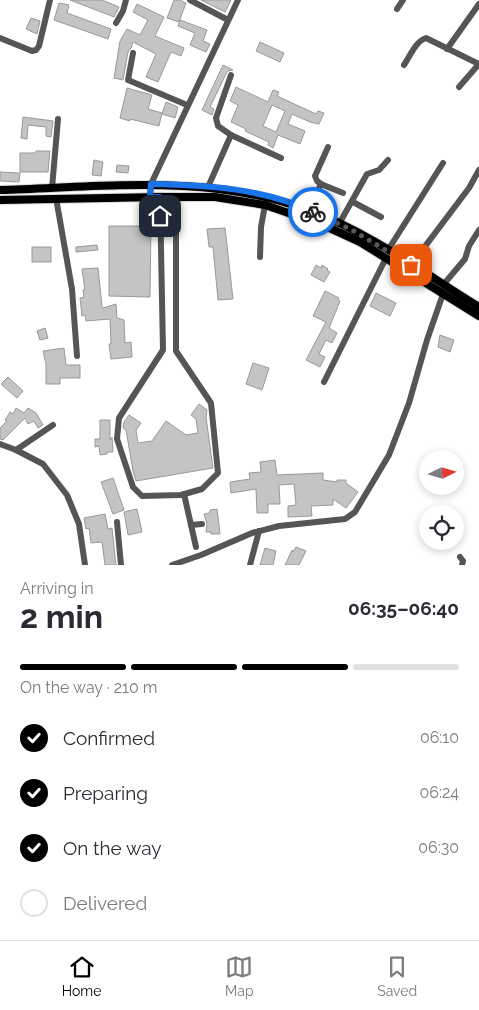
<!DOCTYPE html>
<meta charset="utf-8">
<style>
:root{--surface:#fff;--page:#f7f7f7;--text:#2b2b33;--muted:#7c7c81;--line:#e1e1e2;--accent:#000}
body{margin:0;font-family:Raleway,sans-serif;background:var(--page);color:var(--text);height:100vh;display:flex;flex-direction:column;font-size:19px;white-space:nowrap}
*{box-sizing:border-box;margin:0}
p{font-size:16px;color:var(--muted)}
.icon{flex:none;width:28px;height:28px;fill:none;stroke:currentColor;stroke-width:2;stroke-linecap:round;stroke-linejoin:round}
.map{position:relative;height:565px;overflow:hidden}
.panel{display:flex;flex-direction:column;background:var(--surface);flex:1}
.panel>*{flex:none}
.needle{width:32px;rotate:85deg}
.buttons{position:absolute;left:419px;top:450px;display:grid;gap:10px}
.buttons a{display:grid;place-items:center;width:45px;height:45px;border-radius:50%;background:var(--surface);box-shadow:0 2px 8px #0003;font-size:25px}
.pin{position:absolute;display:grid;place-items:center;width:42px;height:42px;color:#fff;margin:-21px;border-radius:10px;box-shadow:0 2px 8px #0006}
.courier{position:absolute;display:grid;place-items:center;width:50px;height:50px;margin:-25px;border:4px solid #1a73e8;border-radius:50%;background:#fff;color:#222;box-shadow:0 1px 6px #0007}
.overview em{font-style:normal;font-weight:700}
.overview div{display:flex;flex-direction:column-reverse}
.overview{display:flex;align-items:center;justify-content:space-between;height:85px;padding:0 20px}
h1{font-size:32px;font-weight:700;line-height:38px}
.bar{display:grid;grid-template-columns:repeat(4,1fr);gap:8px 5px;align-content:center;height:60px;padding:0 20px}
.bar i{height:6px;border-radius:4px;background:var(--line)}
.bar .active{background:var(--accent)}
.bar p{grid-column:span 4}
ol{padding:0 20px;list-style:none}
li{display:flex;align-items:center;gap:15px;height:55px}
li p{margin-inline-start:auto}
li .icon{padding:5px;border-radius:50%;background:var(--accent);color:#fff;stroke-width:4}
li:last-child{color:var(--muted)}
li i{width:28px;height:28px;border:2px solid var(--line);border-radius:50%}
.dock{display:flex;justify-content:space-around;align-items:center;height:70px;border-top:1px solid var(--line);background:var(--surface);font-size:14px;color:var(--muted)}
.dock a{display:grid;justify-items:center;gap:2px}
.dock .active{color:var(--accent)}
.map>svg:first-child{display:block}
.building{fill:#c4c4c4;stroke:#999;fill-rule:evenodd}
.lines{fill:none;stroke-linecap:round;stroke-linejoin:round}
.major-casing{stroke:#dbdbdb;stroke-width:10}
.minor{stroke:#555;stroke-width:6}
.major{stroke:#000;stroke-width:8}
.done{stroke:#595959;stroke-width:5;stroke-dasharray:0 9}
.route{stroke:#1a73e8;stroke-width:6}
</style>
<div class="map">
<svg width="479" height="565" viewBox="0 0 479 565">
<rect width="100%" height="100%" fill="#fff"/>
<g class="building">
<path d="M 70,0 L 102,0 L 119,7 L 114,17 Z"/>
<path d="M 174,0 L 180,0 L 186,3 L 179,22 L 167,18 Z"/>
<path d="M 201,0 L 231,0 L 225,12 Z"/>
<path d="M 59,3 L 69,5 L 67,13 L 111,29 L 108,39 L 54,20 Z"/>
<path d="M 137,4 L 164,17 L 155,36 L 184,48 L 181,56 L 171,52 L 158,82 L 146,77 L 156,54 L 133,42 L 131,48 L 128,52 L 123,80 L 114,78 L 120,41 L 127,29 L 140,35 L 148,20 L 133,12 Z"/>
<path d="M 31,18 L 40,21 L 37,34 L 26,29 Z"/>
<path d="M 180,20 L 207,30 L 203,41 L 210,44 L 206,52 L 190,45 L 195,33 L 178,26 Z"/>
<path d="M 260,42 L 284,53 L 280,62 L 256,51 Z"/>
<path d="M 223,65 L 233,70 L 228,71 L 226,74 L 210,107 L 214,109 L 212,115 L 202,110 Z"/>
<path d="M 236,87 L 268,102 L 273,90 L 279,92 L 277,96 L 316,114 L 318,111 L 324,113 L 319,124 L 310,122 L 292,114 L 288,124 L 305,131 L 300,144 L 278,135 L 273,148 L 268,145 L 269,142 L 245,131 L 246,129 L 231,122 L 238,105 L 230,101 ZM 272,105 L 285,111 L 276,132 L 263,126 Z"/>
<path d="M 127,88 L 152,95 L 148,109 L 162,113 L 159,126 L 130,119 L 130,121 L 120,118 Z"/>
<path d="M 166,102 L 178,107 L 175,118 L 162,114 Z"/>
<path d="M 23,117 L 53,121 L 51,137 L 46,136 L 46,127 L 28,125 L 27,139 L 21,138 Z"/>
<path d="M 36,151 L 50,151 L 48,172 L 20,172 L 20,153 L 35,153 Z"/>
<path d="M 94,160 L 103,162 L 101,176 L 92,175 Z"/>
<path d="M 117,165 L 129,166 L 128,173 L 116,172 Z"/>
<path d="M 0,172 L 20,173 L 19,182 L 0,181 Z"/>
<path d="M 109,226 L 149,226 L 151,228 L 150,297 L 109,296 Z"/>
<path d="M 225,228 L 233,299 L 218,300 L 213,247 L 209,247 L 207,229 Z"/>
<path d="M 97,245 L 98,250 L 76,252 L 76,247 Z"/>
<rect x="32" y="247" width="19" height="15"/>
<path d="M 316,265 L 321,268 L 322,265 L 328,269 L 327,270 L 330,272 L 324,282 L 311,275 Z"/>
<path d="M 98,268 L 102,306 L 103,308 L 116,304 L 117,318 L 124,320 L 125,343 L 131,342 L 132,357 L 111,359 L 109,344 L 111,344 L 110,319 L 86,321 L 85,315 L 82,316 L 80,298 L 84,297 L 83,290 L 85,290 L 82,269 Z"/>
<path d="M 325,291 L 339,298 L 338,300 L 340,301 L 329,328 L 337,333 L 332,343 L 326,340 L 319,354 L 325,357 L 320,367 L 306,360 L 326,322 L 313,316 Z"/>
<path d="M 376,293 L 396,303 L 390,316 L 370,306 Z"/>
<path d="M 45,328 L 48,338 L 40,340 L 37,331 Z"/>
<path d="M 440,335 L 454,340 L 450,352 L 438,347 Z"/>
<path d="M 64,348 L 66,365 L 80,365 L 80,378 L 60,378 L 60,384 L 46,384 L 46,364 L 43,351 Z"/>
<path d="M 253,363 L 269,368 L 262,390 L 246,384 Z"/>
<path d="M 8,377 L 23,391 L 17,398 L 1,384 Z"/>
<path d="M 199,404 L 207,410 L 206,417 L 213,468 L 136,481 L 133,471 L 126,430 L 123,428 L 124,422 L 129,415 L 141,423 L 136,430 L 138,443 L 152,441 L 166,421 L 186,435 L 198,433 L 196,419 L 191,415 Z"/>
<path d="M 16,408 L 24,413 L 28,408 L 36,413 L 43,425 L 38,428 L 34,421 L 28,424 L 25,418 L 3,440 L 0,439 L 0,428 L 7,421 L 5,420 L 10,412 L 13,414 Z"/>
<path d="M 100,420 L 110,420 L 110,440 L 112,437 L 113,452 L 107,452 L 107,454 L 100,455 L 99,446 L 95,447 L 95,439 L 100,439 Z"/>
<path d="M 275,460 L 277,475 L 323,473 L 323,480 L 337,482 L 337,480 L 346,480 L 346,483 L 358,492 L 346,508 L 333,499 L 333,505 L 311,506 L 312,516 L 288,517 L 288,506 L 296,505 L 294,484 L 279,485 L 280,504 L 268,504 L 268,513 L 257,513 L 256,489 L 231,493 L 230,482 L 250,479 L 249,473 L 261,472 L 260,462 Z"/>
<path d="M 113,478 L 124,510 L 113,514 L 101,482 Z"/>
<path d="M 137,509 L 142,532 L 128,535 L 124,512 Z"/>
<path d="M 217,509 L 220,534 L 211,534 L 211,532 L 206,532 L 207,524 L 204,514 L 210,513 L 210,510 Z"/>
<path d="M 105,514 L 108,529 L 112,528 L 116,565 L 105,565 L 102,542 L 91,543 L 89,528 L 86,529 L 84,518 Z"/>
<path d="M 296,547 L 306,551 L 299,565 L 285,565 L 292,550 L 293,552 Z"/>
<path d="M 265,548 L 276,551 L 273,565 L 260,565 Z"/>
</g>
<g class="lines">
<defs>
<g id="major">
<path d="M 0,190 C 103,187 209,173 308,210 C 369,232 424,273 479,307"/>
<path d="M 0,200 L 160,197 L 215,197 L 265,205 L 321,224 L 360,242 L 479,316"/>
</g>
</defs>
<use href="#major" class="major-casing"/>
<g class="minor">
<path d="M 190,0 L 228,20"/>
<path d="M 397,9 L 403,0"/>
<path d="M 116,23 L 123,11 L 126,0"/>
<path d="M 0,38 L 32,51 L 36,50 L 39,46 L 50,0"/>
<path d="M 447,49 L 479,4"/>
<path d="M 133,53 L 128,80 L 187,105"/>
<path d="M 404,65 C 410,56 416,41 426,38 L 479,64"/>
<path d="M 231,75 L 216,118 L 218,126 L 231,135 L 281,158"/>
<path d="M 459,87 L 479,64"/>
<path d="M 321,184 L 343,193"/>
<path d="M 208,187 L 231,135"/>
<path d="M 52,188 L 58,119"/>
<path d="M 150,197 L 151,184 L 238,0"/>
<path d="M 160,197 L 163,350 L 119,418 L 117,439 L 133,487 L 142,496 L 181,495 L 202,489 L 218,473 L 211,403 L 176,351 L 176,197"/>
<path d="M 56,198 L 72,289 L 77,356"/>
<path d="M 353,202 L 381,217"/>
<path d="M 309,210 L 321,184 L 317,181 L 315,176 L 328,147"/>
<path d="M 339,224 L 367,174 L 379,170 L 388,160"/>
<path d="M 388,250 L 443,163"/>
<path d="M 260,257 L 261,227 L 265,205"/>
<path d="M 411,265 L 469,188 L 479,170"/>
<path d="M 443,285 L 465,259 L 469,246 L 479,230"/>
<path d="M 324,382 L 386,258"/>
<path d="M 0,444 L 16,450 L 43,464 L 67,495 L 79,524 L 85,565"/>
<path d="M 16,450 L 53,425"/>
<path d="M 184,494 L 196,547"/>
<path d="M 117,522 L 121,565"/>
<path d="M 191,525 L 202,524"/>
<path d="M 460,557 L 463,561 L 462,565"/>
<path d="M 172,565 L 201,555 L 252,533 L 279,526 L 345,519 L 355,512 L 389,455 L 409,403 L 427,340 L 443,294"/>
<path d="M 250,565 L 259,531"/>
</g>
<use href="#major" class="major"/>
</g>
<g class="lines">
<path class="done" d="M 313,212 L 352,230 L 411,265"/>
<path class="route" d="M 160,216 L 160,197 L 150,197 L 151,184 C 205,185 263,188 313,212"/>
</g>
</svg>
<div class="buttons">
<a><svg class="needle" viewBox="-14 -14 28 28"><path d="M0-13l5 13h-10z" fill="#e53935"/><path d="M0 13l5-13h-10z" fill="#7c7c81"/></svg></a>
<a><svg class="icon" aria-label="locate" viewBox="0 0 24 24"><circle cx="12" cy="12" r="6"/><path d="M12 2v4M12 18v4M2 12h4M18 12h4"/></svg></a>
</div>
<div class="pin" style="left:411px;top:265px;background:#ea580c"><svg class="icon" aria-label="bag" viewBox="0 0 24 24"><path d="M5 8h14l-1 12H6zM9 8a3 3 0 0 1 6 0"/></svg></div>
<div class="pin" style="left:160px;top:216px;background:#1f2937"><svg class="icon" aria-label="home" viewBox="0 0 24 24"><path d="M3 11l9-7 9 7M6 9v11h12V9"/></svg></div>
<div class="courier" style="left:313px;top:212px"><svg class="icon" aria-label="bike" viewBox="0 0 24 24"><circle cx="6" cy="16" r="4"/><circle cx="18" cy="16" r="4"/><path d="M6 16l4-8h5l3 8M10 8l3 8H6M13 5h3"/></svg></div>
</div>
<section class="panel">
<div class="overview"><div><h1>2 min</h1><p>Arriving in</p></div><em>06:35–06:40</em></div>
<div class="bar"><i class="active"></i><i class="active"></i><i class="active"></i><i></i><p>On the way · 210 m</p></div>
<ol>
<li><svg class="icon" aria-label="check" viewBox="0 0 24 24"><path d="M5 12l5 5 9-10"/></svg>Confirmed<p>06:10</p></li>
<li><svg class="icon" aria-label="check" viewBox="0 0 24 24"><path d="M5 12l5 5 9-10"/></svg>Preparing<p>06:24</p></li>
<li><svg class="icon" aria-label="check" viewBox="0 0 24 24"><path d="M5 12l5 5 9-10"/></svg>On the way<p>06:30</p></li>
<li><i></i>Delivered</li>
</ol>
</section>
<nav class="dock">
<a class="active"><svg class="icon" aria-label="home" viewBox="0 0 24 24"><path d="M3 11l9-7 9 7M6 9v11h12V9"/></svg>Home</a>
<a><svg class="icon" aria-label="map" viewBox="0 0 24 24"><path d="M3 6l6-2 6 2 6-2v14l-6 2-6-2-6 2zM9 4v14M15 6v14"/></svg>Map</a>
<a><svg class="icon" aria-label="saved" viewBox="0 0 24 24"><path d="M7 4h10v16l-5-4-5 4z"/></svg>Saved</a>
</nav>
